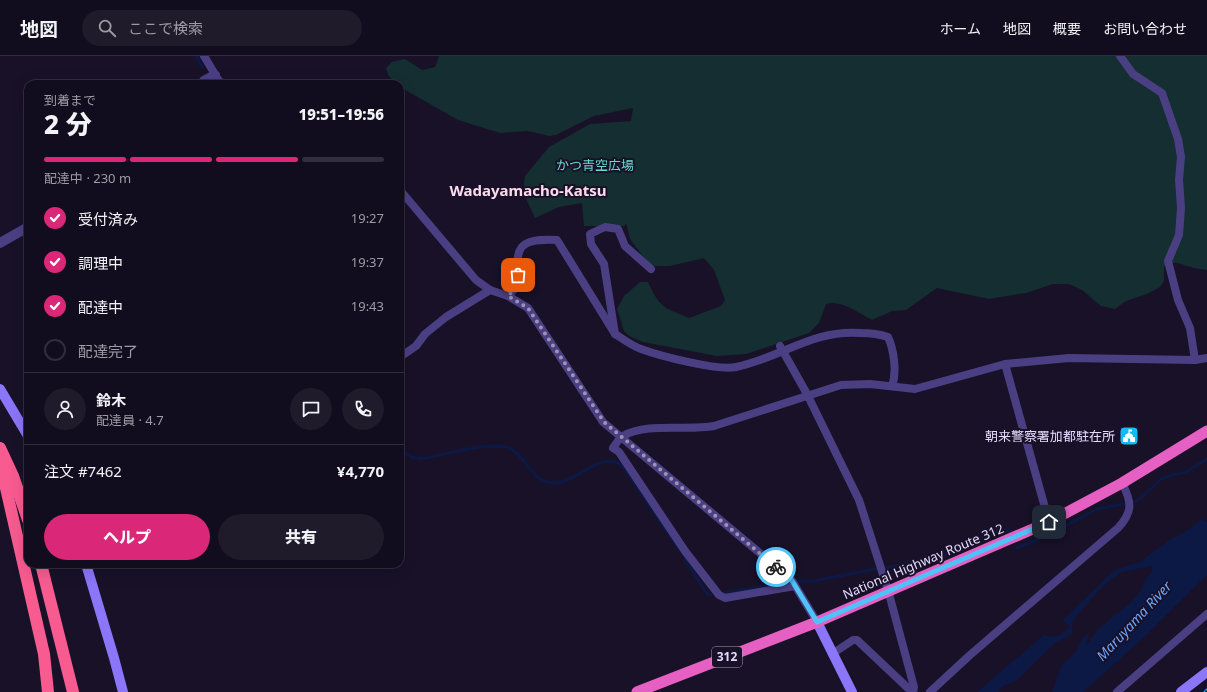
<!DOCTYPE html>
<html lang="ja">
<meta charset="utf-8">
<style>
:root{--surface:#120d1e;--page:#1f1b2b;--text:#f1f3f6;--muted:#9c9ca4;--line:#312d3c;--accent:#db2777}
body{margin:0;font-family:"Noto Sans","Noto Sans JP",sans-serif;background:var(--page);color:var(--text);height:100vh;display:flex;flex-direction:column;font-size:15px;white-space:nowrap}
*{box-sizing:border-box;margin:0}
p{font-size:13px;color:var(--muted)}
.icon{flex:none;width:22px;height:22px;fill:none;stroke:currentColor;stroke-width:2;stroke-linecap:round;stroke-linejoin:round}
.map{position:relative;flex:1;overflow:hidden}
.sheet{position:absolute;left:24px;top:24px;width:380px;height:488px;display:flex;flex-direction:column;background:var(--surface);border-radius:12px;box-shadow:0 4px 16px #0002,0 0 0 1px var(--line)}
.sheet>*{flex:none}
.pin{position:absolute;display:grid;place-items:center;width:34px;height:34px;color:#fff;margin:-17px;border-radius:8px;box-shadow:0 2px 6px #0006}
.courier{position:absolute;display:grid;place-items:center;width:40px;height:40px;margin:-20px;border:3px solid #4fc3f7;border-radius:50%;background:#fff;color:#222;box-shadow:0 1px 5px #0007}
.summary em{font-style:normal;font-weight:800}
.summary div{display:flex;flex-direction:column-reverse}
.summary{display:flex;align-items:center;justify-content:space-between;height:68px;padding:0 20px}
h1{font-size:26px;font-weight:800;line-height:30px}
.bar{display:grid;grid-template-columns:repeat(4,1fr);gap:6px 4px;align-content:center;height:48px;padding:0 20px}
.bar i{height:5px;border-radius:3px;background:var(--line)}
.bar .selected{background:var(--accent)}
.bar p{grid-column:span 4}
.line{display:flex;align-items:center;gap:10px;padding:0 20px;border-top:1px solid var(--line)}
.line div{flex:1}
.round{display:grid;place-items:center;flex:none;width:42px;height:42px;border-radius:21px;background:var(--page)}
ol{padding:0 20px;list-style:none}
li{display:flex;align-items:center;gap:12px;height:44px}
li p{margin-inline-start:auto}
li .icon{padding:4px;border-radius:50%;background:var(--accent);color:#fff;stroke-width:4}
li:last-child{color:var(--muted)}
li i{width:22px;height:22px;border:2px solid var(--line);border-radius:50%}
.action{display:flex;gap:8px;margin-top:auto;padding:8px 20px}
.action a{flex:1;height:46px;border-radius:24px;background:var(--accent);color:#fff;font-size:16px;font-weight:800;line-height:46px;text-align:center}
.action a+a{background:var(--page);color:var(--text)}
header{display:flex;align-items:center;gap:24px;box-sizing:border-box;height:56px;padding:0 20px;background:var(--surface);border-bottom:1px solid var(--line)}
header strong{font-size:19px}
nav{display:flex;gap:22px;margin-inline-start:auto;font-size:14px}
.search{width:280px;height:36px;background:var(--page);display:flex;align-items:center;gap:10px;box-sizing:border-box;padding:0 14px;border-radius:22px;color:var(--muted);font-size:15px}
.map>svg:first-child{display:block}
.green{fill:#142e31}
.water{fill:#0d1945}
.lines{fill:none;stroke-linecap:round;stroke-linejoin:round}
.stream{stroke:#0d1945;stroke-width:3}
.minor{stroke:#4b3f84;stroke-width:8}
.tertiary{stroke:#4b3f84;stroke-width:10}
.secondary{stroke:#8b75f8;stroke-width:10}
.trunk{stroke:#e660c4;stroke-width:11}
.motorway{stroke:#f75b8f;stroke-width:12}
.rail-casing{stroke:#0fbcf4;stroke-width:4.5}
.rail{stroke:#181128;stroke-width:3;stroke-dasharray:9;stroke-linecap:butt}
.done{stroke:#9c94b2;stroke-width:4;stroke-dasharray:0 7.2}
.route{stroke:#4fc3f7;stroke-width:5}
.labels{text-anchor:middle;stroke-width:4;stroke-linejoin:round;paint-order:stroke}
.shield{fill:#181128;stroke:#a69ebd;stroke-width:1}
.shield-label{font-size:12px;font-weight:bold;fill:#e3dafd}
.park-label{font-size:13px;fill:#68dbcf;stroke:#181128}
.poi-label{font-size:13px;fill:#e3dafd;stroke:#181128;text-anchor:end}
.street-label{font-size:13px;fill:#e3dafd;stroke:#181128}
.water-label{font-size:14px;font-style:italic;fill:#6da4f8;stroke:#181128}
.quarter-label{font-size:15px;font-weight:bold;fill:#fddbec;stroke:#181128}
</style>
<header>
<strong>地図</strong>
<div class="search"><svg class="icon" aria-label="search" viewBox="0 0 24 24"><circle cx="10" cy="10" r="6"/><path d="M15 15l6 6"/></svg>ここで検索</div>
<nav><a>ホーム</a><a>地図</a><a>概要</a><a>お問い合わせ</a></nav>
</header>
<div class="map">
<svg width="1207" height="636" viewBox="0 0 1207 636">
<rect width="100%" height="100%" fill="#181128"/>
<path class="green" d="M 439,0 L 1207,0 L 1207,214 C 1202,213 1196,213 1191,211 C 1178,208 1178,203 1164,211 L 1164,225 L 1160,231 L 1147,238 L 1126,245 L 1115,253 L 1101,250 L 1082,234 L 1069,228 L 1053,228 L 1026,237 L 989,243 L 937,232 L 906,254 L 892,255 L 872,264 C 859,257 840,243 826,248 L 819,267 L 809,277 L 746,298 L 717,300 L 643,286 L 629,280 L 624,275 L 617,253 L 624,240 L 640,226 L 648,226 C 660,252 663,251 689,262 L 721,250 L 725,244 L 714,214 L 704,202 L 670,210 L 655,210 L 648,207 L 630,183 L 626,167 L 625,170 L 584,170 L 582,147 L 559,151 L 535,162 L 523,136 L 525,120 L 549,91 L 590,68 L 631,65 L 633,52 L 594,60 L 556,79 L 549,80 L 528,75 L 500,77 L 458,64 L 400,31 L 400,28 L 396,28 L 388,19 L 386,12 L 392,6 L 405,3 L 422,14 L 435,11 Z"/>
<path class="water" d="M 1202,463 L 1207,466 L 1207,519 L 1139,586 L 1083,636 L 1052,636 L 1061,610 L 1074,598 L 1082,584 L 1089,576 L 1086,590 C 1090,585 1093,579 1097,575 C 1110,560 1143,544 1145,523 L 1152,517 L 1152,510 L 1121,516 L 1101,532 L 1073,564 L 1072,578 L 1055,587 L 1016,625 L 1003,630 L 998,636 L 977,636 L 1044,579 C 1055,583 1063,579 1070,570 L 1062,565 L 1114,514 L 1140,506 L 1171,483 L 1183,477 Z"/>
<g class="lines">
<g class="stream">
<path d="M 196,0 L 202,11"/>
<path d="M 400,393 L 411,401 L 422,403 C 441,399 494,385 509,392 C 526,399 532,427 553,427 C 577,428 599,394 622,409 L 678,492"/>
<path d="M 1134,446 L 1141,442 L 1161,423 L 1172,419 L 1186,416 L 1207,403"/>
<path d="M 1017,492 L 1049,479 L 1097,453 L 1123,448"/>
<path d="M 684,502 L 708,539 L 711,539"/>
<path d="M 885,512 C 907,507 930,504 951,497 C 972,491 988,471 1011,475"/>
<path d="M 798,525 L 813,525 L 876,513"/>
<path d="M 724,537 L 789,526"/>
</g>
<g class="minor">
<path d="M 204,0 L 219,25 L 224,28"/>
<path d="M 1120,0 L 1133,18 L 1162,37 L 1178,83 L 1181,101 L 1179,124 L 1181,152 L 1179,179 L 1168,205 L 1178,244 L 1190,272 L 1195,304"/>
<path d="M 400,134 L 476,224 L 490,234 L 508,240 L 528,252 L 603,366 L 791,523 L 817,566"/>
<path d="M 508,240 L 519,228 C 514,191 518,182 557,184 L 615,278 L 604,208 L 591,188 L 590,178 L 605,171 L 618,173 L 625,190 L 651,213"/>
<path d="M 615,278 C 623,283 632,290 641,293 C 660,300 718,315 736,311 C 781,302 812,273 861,277 C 871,277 879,278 888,281 C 894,294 897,316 892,330"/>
<path d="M 780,290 L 807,338 L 859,444 L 888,534 L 914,631 L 913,636"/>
<path d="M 400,301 L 416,290 L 425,278 L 446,261 L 490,234"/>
<path d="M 1005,308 L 1049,466"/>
<path d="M 795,530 L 725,542 L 719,539 L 685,495 L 619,396 L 613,392 C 616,388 619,382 623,380 C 647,366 686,375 714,370 L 841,329 L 870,328 L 915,333 L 1005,308 L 1069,302 L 1195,304 L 1207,302"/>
<path d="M 832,598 L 853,584 L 857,584 L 912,636"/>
<path d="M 930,636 L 970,599 L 1118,472 C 1133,456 1132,446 1122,427"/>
<path d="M 1117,636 L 1207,558"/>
</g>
<g class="tertiary">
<path d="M 206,28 L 204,25 L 215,19"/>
<path d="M 0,187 L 28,171"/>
</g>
<g class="secondary">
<path d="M 0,333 L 28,380"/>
<path d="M 86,508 L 114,602 L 123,636"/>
<path d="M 817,566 L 852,636"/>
<path d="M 1181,636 L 1207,616"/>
</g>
<path class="trunk" d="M 637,636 L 817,566 L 1049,466 L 1122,427 L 1207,375"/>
<g class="motorway">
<path d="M 0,392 L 13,420 L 28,464"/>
<path d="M 0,406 L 44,598 L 48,636"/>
<path d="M 41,508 L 73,636"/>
</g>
<defs>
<path id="rail" d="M 1206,636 L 1207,635"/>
</defs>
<use href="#rail" class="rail-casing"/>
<use href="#rail" class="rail"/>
</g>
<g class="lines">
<path class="done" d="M 518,219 L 519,228 L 508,240 L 528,252 L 604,366 L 776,511"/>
<path class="route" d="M 776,511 L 791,523 L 817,566 L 1049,466"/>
</g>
<defs>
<symbol id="civic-square" viewBox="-11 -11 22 22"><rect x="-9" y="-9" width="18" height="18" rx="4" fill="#0fbcf4" stroke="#181128"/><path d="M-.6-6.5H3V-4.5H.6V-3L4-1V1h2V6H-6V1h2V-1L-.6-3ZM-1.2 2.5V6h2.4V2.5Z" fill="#fff"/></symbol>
</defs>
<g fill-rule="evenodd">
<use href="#civic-square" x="1118" y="369" width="22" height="22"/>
</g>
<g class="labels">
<rect class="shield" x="712" y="591" width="30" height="20" rx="3"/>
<g class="shield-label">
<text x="727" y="605">312</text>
</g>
<g class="park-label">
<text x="595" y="114">かつ青空広場</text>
</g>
<g class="poi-label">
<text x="1115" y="385">朝来警察署加都駐在所</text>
</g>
<g class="street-label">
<text transform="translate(923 505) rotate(-23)" y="5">National Highway Route 312</text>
</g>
<g class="water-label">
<text transform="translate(1134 565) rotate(-47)" y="5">Maruyama River</text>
</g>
<g class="quarter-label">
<text x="528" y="140">Wadayamacho-Katsu</text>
</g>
</g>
</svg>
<div class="pin" style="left:518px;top:219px;background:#ea580c"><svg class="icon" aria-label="bag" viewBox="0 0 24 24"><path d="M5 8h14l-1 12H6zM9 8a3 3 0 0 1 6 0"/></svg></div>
<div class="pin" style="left:1049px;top:466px;background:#1f2937"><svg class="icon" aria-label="home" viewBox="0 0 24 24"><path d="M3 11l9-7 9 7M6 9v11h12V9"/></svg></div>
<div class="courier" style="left:776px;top:511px"><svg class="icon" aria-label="bike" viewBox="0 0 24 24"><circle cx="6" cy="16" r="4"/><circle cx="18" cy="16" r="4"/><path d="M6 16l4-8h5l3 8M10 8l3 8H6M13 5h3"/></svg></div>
<section class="sheet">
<div class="summary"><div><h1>2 分</h1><p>到着まで</p></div><em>19:51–19:56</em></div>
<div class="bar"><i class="selected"></i><i class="selected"></i><i class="selected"></i><i></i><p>配達中 · 230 m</p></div>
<ol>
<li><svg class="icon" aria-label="check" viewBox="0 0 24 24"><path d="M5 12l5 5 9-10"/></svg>受付済み<p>19:27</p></li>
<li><svg class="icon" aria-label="check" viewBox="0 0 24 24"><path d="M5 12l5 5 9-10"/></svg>調理中<p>19:37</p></li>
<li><svg class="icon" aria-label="check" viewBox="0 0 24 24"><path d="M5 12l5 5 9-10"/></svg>配達中<p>19:43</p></li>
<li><i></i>配達完了</li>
</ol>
<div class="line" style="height:72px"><a class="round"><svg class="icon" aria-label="person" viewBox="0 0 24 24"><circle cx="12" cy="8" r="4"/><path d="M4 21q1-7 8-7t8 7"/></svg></a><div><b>鈴木</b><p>配達員 · 4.7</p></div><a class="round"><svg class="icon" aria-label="chat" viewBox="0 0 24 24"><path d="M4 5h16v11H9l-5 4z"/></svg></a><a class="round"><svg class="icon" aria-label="phone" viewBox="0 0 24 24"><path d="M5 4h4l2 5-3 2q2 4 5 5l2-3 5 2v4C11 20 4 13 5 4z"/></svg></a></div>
<div class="line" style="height:52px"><div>注文 #7462</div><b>¥4,770</b></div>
<div class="action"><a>ヘルプ</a><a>共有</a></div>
</section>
</div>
